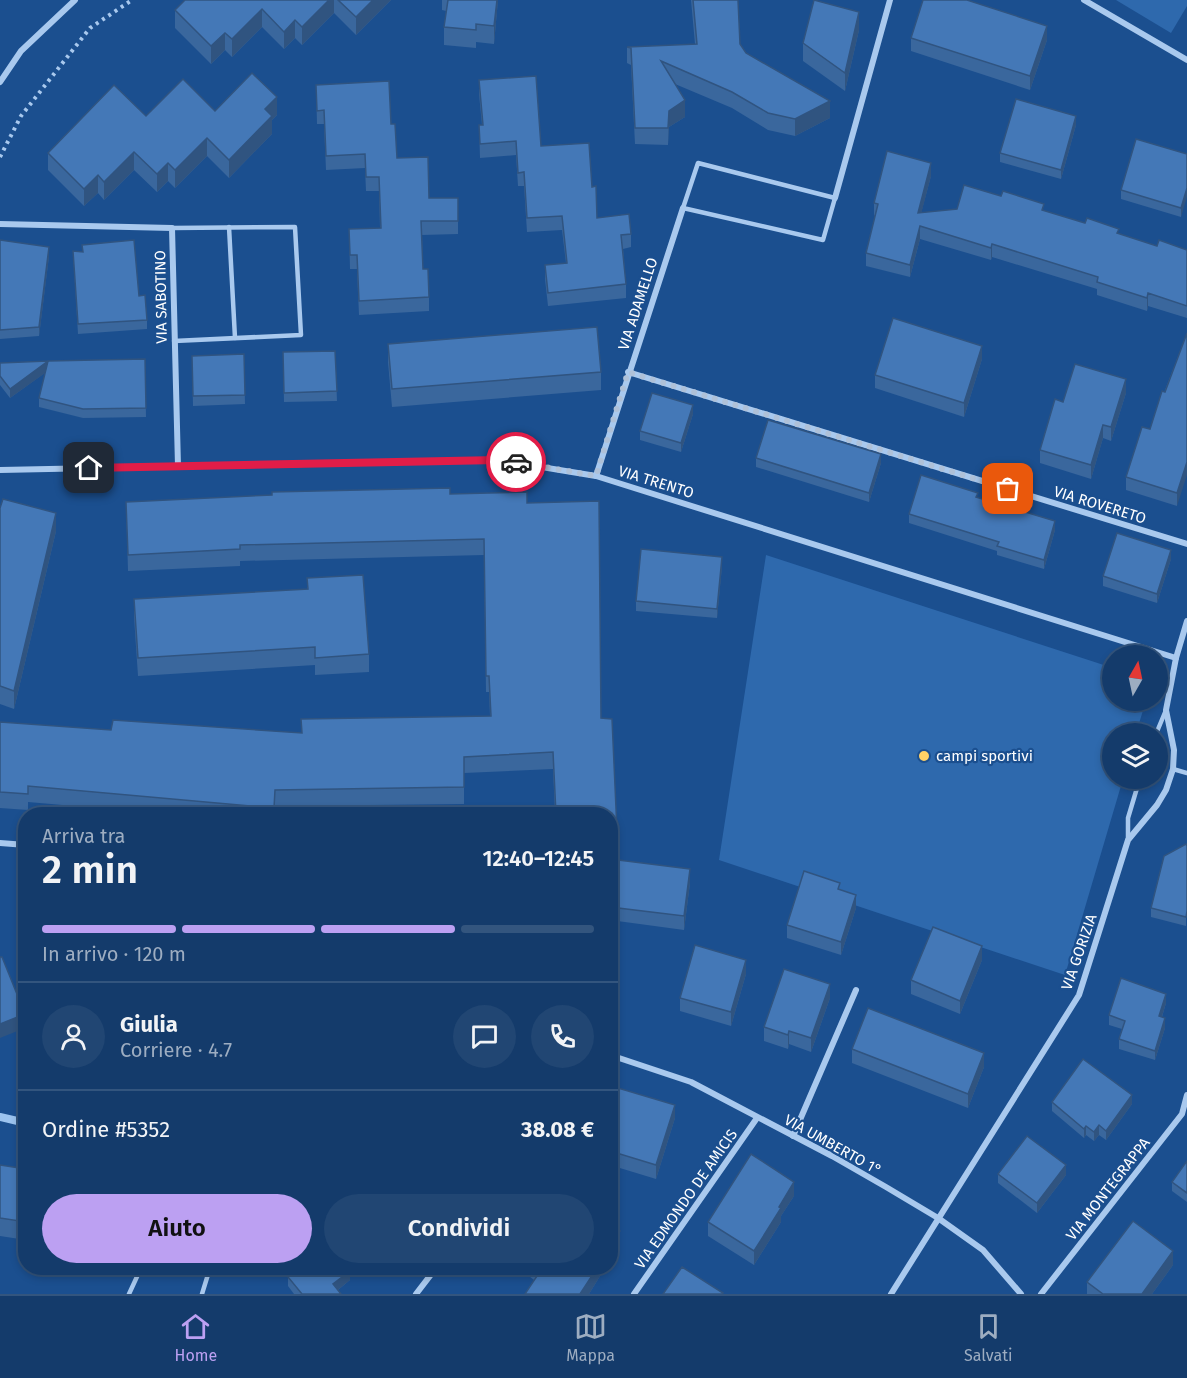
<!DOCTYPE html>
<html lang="it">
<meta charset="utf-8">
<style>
:root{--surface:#143b6b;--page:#214673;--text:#f1f3f6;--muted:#9dadc1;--line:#33557e;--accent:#bca0f2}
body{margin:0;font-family:"Fira Sans",sans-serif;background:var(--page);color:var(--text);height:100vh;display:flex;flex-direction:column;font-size:22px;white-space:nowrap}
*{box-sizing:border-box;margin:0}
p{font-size:20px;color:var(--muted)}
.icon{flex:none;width:33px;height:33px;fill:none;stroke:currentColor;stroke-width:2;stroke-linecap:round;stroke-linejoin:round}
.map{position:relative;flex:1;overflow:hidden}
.drawer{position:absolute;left:18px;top:807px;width:600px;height:468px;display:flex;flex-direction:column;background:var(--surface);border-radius:24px;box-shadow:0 3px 9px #0003,0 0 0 2px var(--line)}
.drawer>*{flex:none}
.needle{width:39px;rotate:9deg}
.buttons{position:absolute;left:1102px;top:645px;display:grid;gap:12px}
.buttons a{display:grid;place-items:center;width:66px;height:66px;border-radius:50%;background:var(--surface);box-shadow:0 3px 9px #0003,0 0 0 2px var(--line);font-size:30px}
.pin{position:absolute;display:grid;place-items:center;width:51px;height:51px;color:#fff;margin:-26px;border-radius:12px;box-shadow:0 3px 9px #0006}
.courier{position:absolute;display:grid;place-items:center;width:60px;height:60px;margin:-30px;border:4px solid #e11d48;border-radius:50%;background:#fff;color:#222;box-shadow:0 2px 8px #0007}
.overview em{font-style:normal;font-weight:600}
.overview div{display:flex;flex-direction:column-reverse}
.overview{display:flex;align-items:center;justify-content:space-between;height:102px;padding:0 24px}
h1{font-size:39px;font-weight:600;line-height:45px}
.bar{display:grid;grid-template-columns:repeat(4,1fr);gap:9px 6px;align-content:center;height:72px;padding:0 24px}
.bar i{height:8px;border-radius:4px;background:var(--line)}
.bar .active{background:var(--accent)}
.bar p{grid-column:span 4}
.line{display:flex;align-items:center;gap:15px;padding:0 24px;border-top:2px solid var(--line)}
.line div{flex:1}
.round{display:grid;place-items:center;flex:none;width:63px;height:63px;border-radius:32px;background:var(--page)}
.button{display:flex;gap:12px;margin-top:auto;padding:12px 24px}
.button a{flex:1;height:69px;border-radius:36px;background:var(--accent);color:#111;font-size:24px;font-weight:600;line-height:69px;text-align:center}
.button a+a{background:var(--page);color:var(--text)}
.tab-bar{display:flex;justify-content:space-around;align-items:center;height:84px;border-top:2px solid var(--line);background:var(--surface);font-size:16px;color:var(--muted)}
.tab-bar a{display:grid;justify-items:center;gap:3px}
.tab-bar .active{color:var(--accent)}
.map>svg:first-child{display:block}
.green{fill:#2e69ad}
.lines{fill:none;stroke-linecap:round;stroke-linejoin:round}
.stream{stroke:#9cc4f0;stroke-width:8}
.path{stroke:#a9c9ee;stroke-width:4;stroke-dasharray:3 4.5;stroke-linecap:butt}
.lane{stroke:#a9c9ee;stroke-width:4.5}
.street{stroke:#a9c9ee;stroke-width:6}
.wall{fill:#3a679d}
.shaded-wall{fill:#305480}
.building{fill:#4478b7;stroke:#305480;stroke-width:1.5}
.done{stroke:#afc1d8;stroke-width:6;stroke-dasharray:0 10.8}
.route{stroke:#e11d48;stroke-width:8}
.poi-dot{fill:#ffd166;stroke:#1b4f8f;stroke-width:2}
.labels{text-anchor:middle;stroke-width:4.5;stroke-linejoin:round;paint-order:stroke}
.street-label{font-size:15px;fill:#fff;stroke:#1b4f8f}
.poi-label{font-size:15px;fill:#fff;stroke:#1b4f8f;text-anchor:start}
</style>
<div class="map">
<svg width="1187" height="1294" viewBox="0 0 1187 1294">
<rect width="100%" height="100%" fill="#1b4f8f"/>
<g class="green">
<path d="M 1116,0 L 1187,0 L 1187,6 L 1171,33 Z"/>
<path d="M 766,555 L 1113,668 L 1113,700 L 1146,701 L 1136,733 L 1113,734 L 1113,778 L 1123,779 L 1065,975 L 719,860 Z"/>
</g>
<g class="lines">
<path class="stream" d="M 0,1117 L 26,1123"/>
<path class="path" d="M 0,157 L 21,116 L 90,28 L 132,0"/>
<g class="lane">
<path d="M 698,163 L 835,198 L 823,240 L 683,208 Z"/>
<path d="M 229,227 L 235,338"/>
<path d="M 172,228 L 295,227 L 301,335 L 174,341"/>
<path d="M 1156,734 L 1166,710"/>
<path d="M 1173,769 L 1187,773"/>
<path d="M 1128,840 L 1128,818 L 1140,778"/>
<path d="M 129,1294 L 141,1268"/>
<path d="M 202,1294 L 210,1268"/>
</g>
<g class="street">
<path d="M 1084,0 L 1187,60"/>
<path d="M 0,82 L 21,51 L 75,0"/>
<path d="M 835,198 L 890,0"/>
<path d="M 0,224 L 172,228 L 178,466"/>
<path d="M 628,372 L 1187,544"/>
<path d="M 0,470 L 499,460 L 596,476 L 1176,658"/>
<path d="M 596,476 L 683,208"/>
<path d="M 0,843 L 26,845"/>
<path d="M 610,1055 L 691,1082 L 832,1156 L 886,1187 L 938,1218 L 983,1250 L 1021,1294"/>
<path d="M 793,1136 L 856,990"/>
<path d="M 416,1294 L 436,1268"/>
<path d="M 634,1294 L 757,1118"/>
<path d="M 891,1294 L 1079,995 L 1128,840 L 1157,805 L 1166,790 L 1173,769 L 1174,750 L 1166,710 L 1176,658 L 1187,621"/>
<path d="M 1041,1294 L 1182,1114 L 1187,1095"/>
</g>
</g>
<g class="wall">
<path d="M 185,0 L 391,0 L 356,35 L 334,13 L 302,45 L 295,38 L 284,49 L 262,27 L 232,57 L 225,50 L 211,64 L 175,28 L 175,10 Z"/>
<path d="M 442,0 L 498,0 L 494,44 L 476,42 L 476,48 L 444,45 L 444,27 L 446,11 L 442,10 Z"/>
<path d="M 691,0 L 738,0 L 740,44 L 746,53 L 830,118 L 795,136 L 768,130 L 732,108 L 675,84 L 685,117 L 669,127 L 668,145 L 635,144 L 631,65 L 627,63 L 627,47 L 695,44 Z"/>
<path d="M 859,30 L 845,91 L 803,61 L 803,43 Z"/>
<path d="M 911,38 L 1047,40 L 1030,90 L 911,51 Z"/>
<path d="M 479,80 L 541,146 L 592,187 L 597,218 L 631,234 L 631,247 L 623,249 L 626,284 L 626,298 L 548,306 L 545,279 L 545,265 L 566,263 L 562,230 L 527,232 L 524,186 L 518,186 L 516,155 L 480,158 L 479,125 L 482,125 L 479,94 Z"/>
<path d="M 316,85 L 391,124 L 397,158 L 429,198 L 458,198 L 458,234 L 422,235 L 423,269 L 429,297 L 429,311 L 359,315 L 357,269 L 350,269 L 349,229 L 380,228 L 379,191 L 366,191 L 365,168 L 326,170 L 324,124 L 317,124 Z"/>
<path d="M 215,111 L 277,115 L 272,120 L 272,134 L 229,178 L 207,156 L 175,188 L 168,181 L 157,192 L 134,170 L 104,200 L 98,193 L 84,206 L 48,170 L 48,153 L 146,116 Z"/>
<path d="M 1076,125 L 1061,179 L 1000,162 L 1000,153 Z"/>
<path d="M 1187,154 L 1181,217 L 1121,199 L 1121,190 Z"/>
<path d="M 931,176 L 921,213 L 1044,211 L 1157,246 L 1187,250 L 1187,318 L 1148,306 L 1147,311 L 1097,295 L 1097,289 L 992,257 L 991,260 L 920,239 L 910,277 L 866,266 L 866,253 L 875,216 L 874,215 L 874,203 Z"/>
<path d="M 0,240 L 49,256 L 39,336 L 0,339 Z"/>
<path d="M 82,245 L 139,296 L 147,320 L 147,329 L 78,334 L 73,251 L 82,252 Z"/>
<path d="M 1187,333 L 1177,506 L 1126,490 L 1126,477 L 1150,429 Z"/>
<path d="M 388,344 L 601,372 L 601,390 L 392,407 L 388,362 Z"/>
<path d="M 335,351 L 337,401 L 284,402 L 283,352 Z"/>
<path d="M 244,354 L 245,404 L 193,406 L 192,356 Z"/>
<path d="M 145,359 L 146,417 L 83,418 L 39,407 L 39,398 L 46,372 L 10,398 L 0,385 L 0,363 Z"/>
<path d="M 982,359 L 964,417 L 875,388 L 875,375 Z"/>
<path d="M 1126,393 L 1111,441 L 1103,438 L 1091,479 L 1040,463 L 1040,450 L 1063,402 Z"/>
<path d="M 693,414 L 681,452 L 640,440 L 640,431 Z"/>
<path d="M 756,458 L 881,463 L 869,502 L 756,467 Z"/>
<path d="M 450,494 L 527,503 L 601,718 L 618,853 L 618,860 L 690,883 L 684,930 L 610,920 L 610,814 L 555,814 L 553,769 L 464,773 L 464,804 L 275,806 L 275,814 L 166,814 L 28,802 L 28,810 L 0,808 L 0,722 L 111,730 L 301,733 L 490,716 L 489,692 L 486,692 L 484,555 L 240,561 L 240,566 L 128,571 L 126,502 Z"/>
<path d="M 978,498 L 1055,530 L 1044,569 L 997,555 L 997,551 L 909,523 L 909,514 Z"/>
<path d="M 0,508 L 56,531 L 14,709 L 0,704 Z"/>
<path d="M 1171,559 L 1157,603 L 1103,586 L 1103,576 Z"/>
<path d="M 722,566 L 717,618 L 636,611 L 636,601 Z"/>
<path d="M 307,578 L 369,654 L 369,672 L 315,675 L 315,665 L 138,676 L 134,617 L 134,599 L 307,589 Z"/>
<path d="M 1186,844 L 1186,926 L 1151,917 L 1151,908 Z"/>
<path d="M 840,890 L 856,908 L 841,955 L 787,938 L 787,925 Z"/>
<path d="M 982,960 L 960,1014 L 911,994 L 911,980 Z"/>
<path d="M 746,974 L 731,1026 L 680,1011 L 680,998 Z"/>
<path d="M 830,998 L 811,1052 L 789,1044 L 788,1049 L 764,1041 L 764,1027 Z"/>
<path d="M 1166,1003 L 1162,1017 L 1165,1028 L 1155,1060 L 1119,1049 L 1119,1039 L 1122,1029 L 1109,1025 L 1109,1015 Z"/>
<path d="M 852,1049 L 984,1067 L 968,1108 L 852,1063 Z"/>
<path d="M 1052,1102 L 1132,1104 L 1106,1140 L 1099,1135 L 1094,1141 L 1086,1135 L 1084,1138 L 1052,1111 Z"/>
<path d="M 610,1113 L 675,1118 L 656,1179 L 610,1165 Z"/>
<path d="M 1187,1161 L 1187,1202 L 1172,1191 L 1172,1182 Z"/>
<path d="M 0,1165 L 26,1169 L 26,1240 L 0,1236 Z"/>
<path d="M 998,1174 L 1066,1175 L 1037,1213 L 998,1183 Z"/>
<path d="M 794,1196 L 781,1216 L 781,1222 L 754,1265 L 708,1236 L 708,1222 Z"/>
<path d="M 1173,1265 L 1152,1294 L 1087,1294 L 1087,1282 Z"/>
<path d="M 529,1268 L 605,1268 L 589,1294 L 525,1294 L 534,1280 L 529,1276 Z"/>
<path d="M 288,1277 L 350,1280 L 338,1290 L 341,1294 L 294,1294 L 288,1286 Z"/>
</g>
<g class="shaded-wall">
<path d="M 329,0 L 334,0 L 334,13 L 302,45 L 302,27 Z"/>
<path d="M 373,0 L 391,0 L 356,35 L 356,17 Z"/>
<path d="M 497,0 L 498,0 L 494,44 L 494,26 Z"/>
<path d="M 262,9 L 262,27 L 232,57 L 232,39 Z"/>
<path d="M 859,12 L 859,30 L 845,91 L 845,73 Z"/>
<path d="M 295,20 L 295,38 L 284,49 L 284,32 Z"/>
<path d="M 1047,26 L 1047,40 L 1030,90 L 1030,76 Z"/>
<path d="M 225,33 L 225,50 L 211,64 L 211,46 Z"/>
<path d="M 277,97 L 277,115 L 272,120 L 272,134 L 229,178 L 229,160 L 265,109 Z"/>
<path d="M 685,100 L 685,117 L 669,127 L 668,145 L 669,111 Z"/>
<path d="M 830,101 L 830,118 L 795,136 L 795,119 Z"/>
<path d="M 1076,116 L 1076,125 L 1061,179 L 1061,170 Z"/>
<path d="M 207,138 L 207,156 L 175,188 L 175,170 Z"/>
<path d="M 134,152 L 134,170 L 104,200 L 104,182 Z"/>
<path d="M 168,163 L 168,181 L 157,192 L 157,174 Z"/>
<path d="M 931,163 L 931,176 L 918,226 L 918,213 Z"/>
<path d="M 98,175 L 98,193 L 84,206 L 84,189 Z"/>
<path d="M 1187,188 L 1187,197 L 1181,217 L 1181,208 Z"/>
<path d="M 920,226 L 920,239 L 910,277 L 910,265 Z"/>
<path d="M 992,244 L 992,257 L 991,260 L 991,248 Z"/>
<path d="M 49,247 L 49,256 L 39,336 L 39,327 Z"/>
<path d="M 1148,293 L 1148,306 L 1147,311 L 1147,298 Z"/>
<path d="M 982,346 L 982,359 L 964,417 L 964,403 Z"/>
<path d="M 48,361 L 48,371 L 10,398 L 10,389 Z"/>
<path d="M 1126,379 L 1126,393 L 1111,441 L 1111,427 Z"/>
<path d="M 693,405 L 693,414 L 681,452 L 681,443 Z"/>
<path d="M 1103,425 L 1103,438 L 1091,479 L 1091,465 Z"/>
<path d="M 881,454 L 881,463 L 869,502 L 869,493 Z"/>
<path d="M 1187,462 L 1187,475 L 1177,506 L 1177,493 Z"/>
<path d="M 56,513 L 56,531 L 14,709 L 14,691 Z"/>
<path d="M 1055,521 L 1055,530 L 1044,569 L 1044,560 Z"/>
<path d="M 1171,550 L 1171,559 L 1157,603 L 1157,594 Z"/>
<path d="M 722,557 L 722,566 L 717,618 L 717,609 Z"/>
<path d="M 690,869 L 690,883 L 684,930 L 684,916 Z"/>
<path d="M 856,895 L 856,908 L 841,955 L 841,942 Z"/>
<path d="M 982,946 L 982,960 L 960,1014 L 960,1001 Z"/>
<path d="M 746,960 L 746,974 L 731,1026 L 731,1012 Z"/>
<path d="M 830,984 L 830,998 L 811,1052 L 811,1038 Z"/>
<path d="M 1166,994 L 1166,1003 L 1159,1026 L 1159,1016 Z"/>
<path d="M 25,1014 L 25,1028 L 0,1038 L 0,1024 Z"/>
<path d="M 1165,1018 L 1165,1028 L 1155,1060 L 1155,1051 Z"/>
<path d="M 789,1031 L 789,1044 L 788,1049 L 788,1035 Z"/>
<path d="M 984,1053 L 984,1067 L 968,1108 L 968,1094 Z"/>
<path d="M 1132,1095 L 1132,1104 L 1106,1140 L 1106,1131 Z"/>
<path d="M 675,1105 L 675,1118 L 656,1179 L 656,1165 Z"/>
<path d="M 1099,1125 L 1099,1135 L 1094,1141 L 1094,1132 Z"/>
<path d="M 1086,1126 L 1086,1135 L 1084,1138 L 1084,1129 Z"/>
<path d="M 1066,1165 L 1066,1175 L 1037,1213 L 1037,1203 Z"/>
<path d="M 794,1182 L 794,1196 L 781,1216 L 781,1222 L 754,1265 L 754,1251 L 779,1207 Z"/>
<path d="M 620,1231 L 620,1244 L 610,1259 L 610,1246 Z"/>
<path d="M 1173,1251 L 1173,1265 L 1152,1294 L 1142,1294 Z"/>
<path d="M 597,1268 L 605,1268 L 589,1294 L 580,1294 Z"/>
<path d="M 350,1271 L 350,1280 L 333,1294 L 333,1284 Z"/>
</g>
<g class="building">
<path d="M 185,0 L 329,0 L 302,27 L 295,20 L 284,32 L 262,9 L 232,39 L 225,33 L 211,46 L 175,10 Z"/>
<path d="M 338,0 L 373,0 L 356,17 Z"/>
<path d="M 448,0 L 497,0 L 494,26 L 476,24 L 476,30 L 444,27 Z"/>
<path d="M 693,0 L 738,0 L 740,44 L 746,53 L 830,101 L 795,119 L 768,113 L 732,92 L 661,61 L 685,100 L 669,111 L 668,128 L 635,128 L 631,48 L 627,47 L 697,44 Z"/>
<path d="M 814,0 L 859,12 L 845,73 L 803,43 Z"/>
<path d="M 923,0 L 967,0 L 1047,26 L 1030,76 L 911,38 Z"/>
<path d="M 252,73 L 277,97 L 265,109 L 272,116 L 229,160 L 207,138 L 175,170 L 168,163 L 157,174 L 134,152 L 104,182 L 98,175 L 84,189 L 48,153 L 114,85 L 146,116 L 183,79 L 215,111 Z"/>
<path d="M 536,76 L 541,146 L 589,143 L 592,187 L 596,186 L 597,218 L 629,214 L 631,234 L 621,235 L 626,284 L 548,293 L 545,265 L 567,263 L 562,216 L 527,218 L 524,172 L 518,173 L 516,141 L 480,144 L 479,125 L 483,125 L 479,80 Z"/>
<path d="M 389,81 L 391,124 L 395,124 L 397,158 L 428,157 L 429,198 L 458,198 L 458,221 L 421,221 L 423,269 L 428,269 L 429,297 L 359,301 L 357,255 L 350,255 L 349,229 L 381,228 L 379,177 L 366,177 L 365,154 L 326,156 L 324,110 L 317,111 L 316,85 Z"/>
<path d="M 1016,99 L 1076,116 L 1061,170 L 1000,153 Z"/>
<path d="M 1136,139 L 1187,154 L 1187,188 L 1181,208 L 1121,190 Z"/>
<path d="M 887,151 L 931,163 L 918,213 L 957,209 L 964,185 L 1001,196 L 1003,191 L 1044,204 L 1042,210 L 1085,223 L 1087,218 L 1119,229 L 1117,233 L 1157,246 L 1159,240 L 1187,250 L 1187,306 L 1148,293 L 1147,298 L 1097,282 L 1098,277 L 992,244 L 991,248 L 920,226 L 910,265 L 866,253 L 878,204 L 874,203 Z"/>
<path d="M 0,240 L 49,247 L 39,327 L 0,330 Z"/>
<path d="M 134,240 L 139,296 L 145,295 L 147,320 L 78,324 L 73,251 L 83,252 L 82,245 Z"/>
<path d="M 893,318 L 982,346 L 964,403 L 875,375 Z"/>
<path d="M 597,327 L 601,372 L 392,389 L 388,344 Z"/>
<path d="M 1187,333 L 1187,462 L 1177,493 L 1126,477 L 1142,427 L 1150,429 L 1162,391 L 1165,392 Z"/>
<path d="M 335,351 L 337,391 L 284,393 L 283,352 Z"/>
<path d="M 244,354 L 245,395 L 193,396 L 192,356 Z"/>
<path d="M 145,359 L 146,408 L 83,409 L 39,398 L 48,361 Z"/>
<path d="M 48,361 L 10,389 L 0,376 L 0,363 Z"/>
<path d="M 1075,364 L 1126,379 L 1111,427 L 1103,425 L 1091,465 L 1040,450 L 1055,399 L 1063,402 Z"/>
<path d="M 652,393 L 693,405 L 681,443 L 640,431 Z"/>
<path d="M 768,420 L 881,454 L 869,493 L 756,458 Z"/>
<path d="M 921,475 L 978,493 L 976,497 L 1055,521 L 1044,560 L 997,546 L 999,542 L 909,514 Z"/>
<path d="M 450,488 L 450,494 L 527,492 L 527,503 L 599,501 L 601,718 L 612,719 L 618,853 L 610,852 L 610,814 L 556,814 L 553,752 L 464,757 L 464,787 L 275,790 L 274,808 L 28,786 L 28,794 L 0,792 L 0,722 L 111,730 L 113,720 L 302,733 L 301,719 L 491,716 L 489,676 L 486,676 L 484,539 L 240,545 L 240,549 L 128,555 L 126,502 L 272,495 L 272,492 Z"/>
<path d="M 3,499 L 56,513 L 14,691 L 0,686 L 0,508 Z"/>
<path d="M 1117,533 L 1171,550 L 1157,594 L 1103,576 Z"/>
<path d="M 641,549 L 722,557 L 717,609 L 636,601 Z"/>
<path d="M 363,575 L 369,654 L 315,658 L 315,647 L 138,658 L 134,599 L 308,589 L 307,578 Z"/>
<path d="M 1186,844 L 1187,846 L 1187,911 L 1186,917 L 1151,908 L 1164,856 Z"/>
<path d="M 610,859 L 690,869 L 684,916 L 610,907 Z"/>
<path d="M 804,871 L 840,883 L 838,889 L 856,895 L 841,942 L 787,925 Z"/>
<path d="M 933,927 L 982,946 L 960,1001 L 911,980 Z"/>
<path d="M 695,945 L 746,960 L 731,1012 L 680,998 Z"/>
<path d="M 0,957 L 2,957 L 25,1014 L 0,1024 Z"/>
<path d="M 784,969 L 830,984 L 811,1038 L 789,1031 L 788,1035 L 764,1027 Z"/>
<path d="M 1121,978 L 1166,994 L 1159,1016 L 1165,1018 L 1155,1051 L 1119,1039 L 1125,1021 L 1109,1015 Z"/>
<path d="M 868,1008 L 984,1053 L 968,1094 L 852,1049 Z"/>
<path d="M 1083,1059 L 1132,1095 L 1106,1131 L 1099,1125 L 1094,1132 L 1086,1126 L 1084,1129 L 1052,1102 Z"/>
<path d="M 618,1088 L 675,1105 L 656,1165 L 610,1151 L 610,1113 Z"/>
<path d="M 1027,1136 L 1066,1165 L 1037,1203 L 998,1174 Z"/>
<path d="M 751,1154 L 794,1182 L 779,1207 L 781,1208 L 754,1251 L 708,1222 Z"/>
<path d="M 1187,1161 L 1187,1193 L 1172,1182 Z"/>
<path d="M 0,1165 L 26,1169 L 26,1222 L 0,1218 Z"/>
<path d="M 1133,1221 L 1173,1251 L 1142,1294 L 1103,1294 L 1087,1282 Z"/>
<path d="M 610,1225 L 620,1231 L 610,1246 Z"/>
<path d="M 682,1267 L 723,1293 L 722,1294 L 663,1294 Z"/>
<path d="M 300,1268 L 347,1268 L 350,1271 L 333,1284 L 341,1294 L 302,1294 L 288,1277 Z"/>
<path d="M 536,1268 L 597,1268 L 580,1294 L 525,1294 L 541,1270 Z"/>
</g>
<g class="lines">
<path class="done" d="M 516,462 L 596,476 L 628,372 L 1008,489"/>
<path class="route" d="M 89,468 L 499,460 L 516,462"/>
</g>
<circle class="poi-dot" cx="924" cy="756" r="6"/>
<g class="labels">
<g class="street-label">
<text transform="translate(161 297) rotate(-91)" y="5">VIA SABOTINO</text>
<text transform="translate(638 304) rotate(-72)" y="5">VIA ADAMELLO</text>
<text transform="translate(656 482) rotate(17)" y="5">VIA TRENTO</text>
<text transform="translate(1100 505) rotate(17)" y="5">VIA ROVERETO</text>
<text transform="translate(1079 952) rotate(-71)" y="5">VIA GORIZIA</text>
<text transform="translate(833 1145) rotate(29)" y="5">VIA UMBERTO 1°</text>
<text transform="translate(1108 1189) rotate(-52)" y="5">VIA MONTEGRAPPA</text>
<text transform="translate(686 1199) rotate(-55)" y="5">VIA EDMONDO DE AMICIS</text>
</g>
<g class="poi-label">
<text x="936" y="761">campi sportivi</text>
</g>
</g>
</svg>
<div class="buttons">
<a><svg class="needle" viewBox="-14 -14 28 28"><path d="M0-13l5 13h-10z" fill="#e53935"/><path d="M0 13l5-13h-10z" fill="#9dadc1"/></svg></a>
<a><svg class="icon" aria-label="layers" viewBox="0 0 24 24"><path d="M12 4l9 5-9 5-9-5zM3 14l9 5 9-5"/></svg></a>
</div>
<div class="pin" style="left:1008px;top:489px;background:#ea580c"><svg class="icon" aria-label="bag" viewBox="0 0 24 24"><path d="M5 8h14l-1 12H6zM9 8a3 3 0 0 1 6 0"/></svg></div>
<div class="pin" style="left:89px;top:468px;background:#1f2937"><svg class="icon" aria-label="home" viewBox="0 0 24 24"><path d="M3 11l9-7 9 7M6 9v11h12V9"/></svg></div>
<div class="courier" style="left:516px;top:462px"><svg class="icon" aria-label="car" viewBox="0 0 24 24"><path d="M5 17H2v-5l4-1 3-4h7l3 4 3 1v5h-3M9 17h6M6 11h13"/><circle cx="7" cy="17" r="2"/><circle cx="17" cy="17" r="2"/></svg></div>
<section class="drawer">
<div class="overview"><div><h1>2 min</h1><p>Arriva tra</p></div><em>12:40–12:45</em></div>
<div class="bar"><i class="active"></i><i class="active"></i><i class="active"></i><i></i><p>In arrivo · 120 m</p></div>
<div class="line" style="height:108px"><a class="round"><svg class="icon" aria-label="person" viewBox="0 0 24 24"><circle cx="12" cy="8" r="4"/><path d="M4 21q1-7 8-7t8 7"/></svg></a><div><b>Giulia</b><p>Corriere · 4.7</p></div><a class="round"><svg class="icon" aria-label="chat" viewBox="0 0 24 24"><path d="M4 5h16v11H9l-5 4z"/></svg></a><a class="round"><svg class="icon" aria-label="phone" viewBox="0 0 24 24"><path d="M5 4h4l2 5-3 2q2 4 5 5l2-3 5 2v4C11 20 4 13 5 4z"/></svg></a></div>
<div class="line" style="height:78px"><div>Ordine #5352</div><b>38.08 €</b></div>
<div class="button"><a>Aiuto</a><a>Condividi</a></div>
</section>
</div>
<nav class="tab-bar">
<a class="active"><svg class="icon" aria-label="home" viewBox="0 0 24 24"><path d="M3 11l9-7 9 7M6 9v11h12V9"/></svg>Home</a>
<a><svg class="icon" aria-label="map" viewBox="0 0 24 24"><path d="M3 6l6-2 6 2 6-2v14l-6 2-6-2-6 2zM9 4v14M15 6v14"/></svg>Mappa</a>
<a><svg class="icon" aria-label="saved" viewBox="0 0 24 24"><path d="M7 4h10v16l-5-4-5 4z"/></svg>Salvati</a>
</nav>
